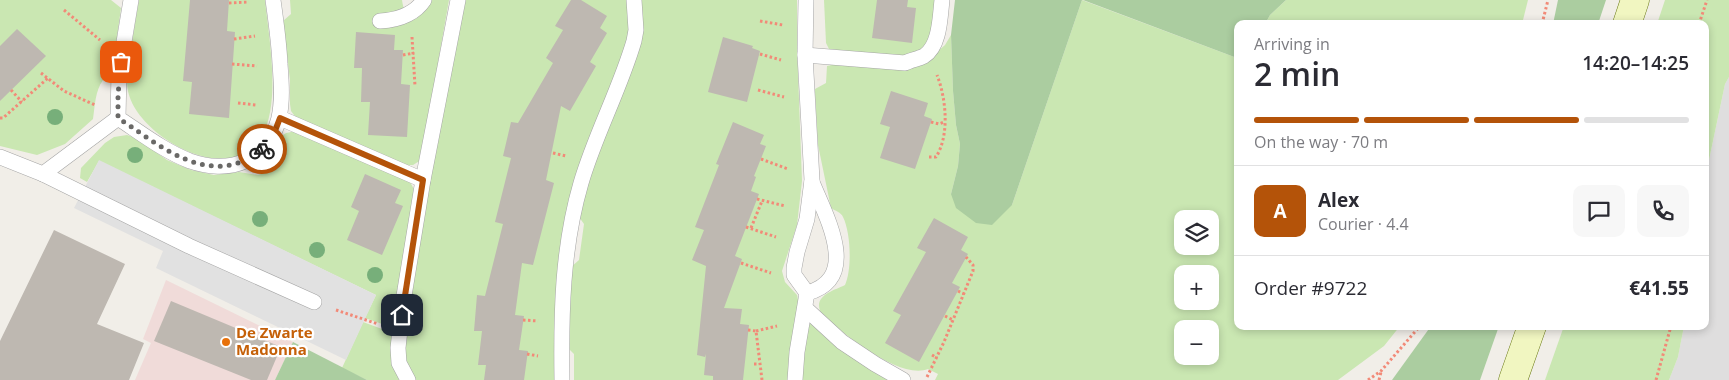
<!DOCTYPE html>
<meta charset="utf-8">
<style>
:root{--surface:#fff;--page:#f7f7f7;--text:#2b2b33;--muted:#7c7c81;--line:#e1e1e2;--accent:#b45309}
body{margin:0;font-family:"Open Sans",sans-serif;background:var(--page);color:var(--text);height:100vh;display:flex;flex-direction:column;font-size:19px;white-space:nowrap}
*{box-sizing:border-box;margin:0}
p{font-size:16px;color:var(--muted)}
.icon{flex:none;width:28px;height:28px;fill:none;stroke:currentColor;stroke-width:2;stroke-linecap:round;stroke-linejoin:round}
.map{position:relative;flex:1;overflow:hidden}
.panel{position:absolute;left:1234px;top:20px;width:475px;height:310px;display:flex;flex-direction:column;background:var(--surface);border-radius:10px;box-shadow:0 2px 8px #0003}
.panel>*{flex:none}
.buttons{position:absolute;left:1174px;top:210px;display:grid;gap:10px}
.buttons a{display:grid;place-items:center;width:45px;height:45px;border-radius:10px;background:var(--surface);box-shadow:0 2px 8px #0003;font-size:25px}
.pin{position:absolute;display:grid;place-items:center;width:42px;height:42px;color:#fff;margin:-21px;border-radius:10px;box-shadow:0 2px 8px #0006}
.courier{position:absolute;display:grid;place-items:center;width:50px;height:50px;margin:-25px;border:4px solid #b45309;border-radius:50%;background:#fff;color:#222;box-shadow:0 1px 6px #0007}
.overview em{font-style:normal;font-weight:600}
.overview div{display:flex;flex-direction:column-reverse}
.overview{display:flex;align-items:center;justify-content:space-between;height:85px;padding:0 20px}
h1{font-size:32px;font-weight:600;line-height:38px}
.bar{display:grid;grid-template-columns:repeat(4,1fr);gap:8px 5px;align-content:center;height:60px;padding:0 20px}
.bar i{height:6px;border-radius:4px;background:var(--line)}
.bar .on{background:var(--accent)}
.bar p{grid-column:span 4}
.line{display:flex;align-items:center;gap:12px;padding:0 20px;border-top:1px solid var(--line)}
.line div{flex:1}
.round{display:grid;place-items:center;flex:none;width:52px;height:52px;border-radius:10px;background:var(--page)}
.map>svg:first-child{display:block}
.residential{fill:#dfdede}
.commercial{fill:#f0dbd9}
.grass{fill:#cae7b2;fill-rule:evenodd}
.forest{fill:#abcda0}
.parking{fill:#e1e1e1}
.building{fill:#beb8b1}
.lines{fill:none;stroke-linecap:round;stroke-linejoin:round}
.lane-casing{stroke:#a5a5a5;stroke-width:16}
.secondary-casing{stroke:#64740c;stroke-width:29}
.path{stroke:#f28a78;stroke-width:3;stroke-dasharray:2.5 2.5;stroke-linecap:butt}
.lane{stroke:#fff;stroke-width:15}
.secondary{stroke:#f1f6c1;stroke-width:28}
.tree{fill:#77af7a}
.done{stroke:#6a6967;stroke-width:5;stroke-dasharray:0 9}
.route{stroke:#b45309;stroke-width:6}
.food-dot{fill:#e8710a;stroke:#fff;stroke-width:2}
.labels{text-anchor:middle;stroke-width:4.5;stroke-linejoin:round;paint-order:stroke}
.food-label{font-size:15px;font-weight:bold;fill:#c56008;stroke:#fff;text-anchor:start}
</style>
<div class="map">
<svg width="1729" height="380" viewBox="0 0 1729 380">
<rect width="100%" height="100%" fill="#f1eee8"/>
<path class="residential" d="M 1729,77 L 1729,380 L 1669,380 L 1678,357 L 1684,326 L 1705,326 L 1705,179 L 1725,84 Z"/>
<path class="commercial" d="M 166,280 L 293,342 L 275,380 L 135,380 L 151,343 L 143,339 Z"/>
<g class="grass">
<path d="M 0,0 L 111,0 L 121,8 L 113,67 C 111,73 107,74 103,80 C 95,91 95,106 93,119 L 65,144 L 37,155 L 0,146 Z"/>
<path d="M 139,0 L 265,0 C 269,38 281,102 262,136 C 232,190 137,137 128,91 C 126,82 128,73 129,64 C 132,43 135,21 139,0 Z"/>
<path d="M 290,0 L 402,0 C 403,9 407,18 416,19 L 430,0 L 449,0 L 421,160 L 413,165 L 407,165 L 297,119 L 291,111 L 290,104 L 290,80 L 283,21 L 291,14 Z"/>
<path d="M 462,0 L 628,0 C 632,17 629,35 625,52 L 583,156 L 556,380 L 416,380 L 408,372 L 404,348 L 412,281 Z"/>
<path d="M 640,0 L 797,0 L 797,46 L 802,181 L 797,225 L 782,271 L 785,282 L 797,295 L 799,304 L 790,380 L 574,380 L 574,354 L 567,347 L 570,268 L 579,260 L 584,224 L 579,217 Z"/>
<path d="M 824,0 L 936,0 L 929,43 L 916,54 L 901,57 L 829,49 L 826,43 Z"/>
<path d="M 1082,0 L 1237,58 L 1238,326 L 1400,326 L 1384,346 L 1338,380 L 935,380 L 938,374 L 928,369 C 899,380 843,333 822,315 C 811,296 833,291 845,285 C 852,270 851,233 843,217 C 841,212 835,211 831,208 L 818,145 L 815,92 L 815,89 L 826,83 L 827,66 L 836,64 L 937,52 L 945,45 L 951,35 L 953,91 L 956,125 L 960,144 L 958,166 L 951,194 L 1012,205 ZM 1182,219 L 1210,219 L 1210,246 L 1182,246 ZM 1182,274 L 1210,274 L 1210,301 L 1182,301 ZM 1182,329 L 1210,329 L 1210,356 L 1182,356 Z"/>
<path d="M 1286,0 L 1528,0 L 1522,24 L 1265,24 L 1270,15 Z"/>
<path d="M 1665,0 L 1729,0 L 1729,77 L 1725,84 L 1705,179 L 1705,24 L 1657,24 Z"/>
<path d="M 291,132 L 297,132 L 410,182 L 415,191 L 393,324 L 388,326 L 365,318 L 376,295 L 99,161 L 87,182 L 80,178 L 81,168 L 105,143 L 114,137 L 127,135 L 136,138 L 167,160 L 191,170 L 214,175 L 239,172 L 258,175 L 263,173 L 273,164 L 278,151 L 280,137 L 286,133 Z"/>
<path d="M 363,322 L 393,333 L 394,367 L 399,380 L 367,380 L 342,368 Z"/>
<path d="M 813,322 L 893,380 L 799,380 L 808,327 L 810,323 Z"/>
<path d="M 1564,326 L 1684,326 L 1678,357 L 1669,380 L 1545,380 Z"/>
</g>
<g class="forest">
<path d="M 955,0 L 1082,0 L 1012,205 L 992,225 L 976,223 L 956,208 L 951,194 L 958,166 L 960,144 L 956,125 L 953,91 L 951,35 Z"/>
<path d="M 1083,0 L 1286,0 L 1270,15 L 1265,24 L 1238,24 L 1237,58 Z"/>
<path d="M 1558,0 L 1606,0 L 1598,24 L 1553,24 Z"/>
<path d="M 1431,326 L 1499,326 L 1480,380 L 1392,380 Z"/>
<path d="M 293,342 L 367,380 L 275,380 Z"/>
</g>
<path class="parking" d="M 99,160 L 376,295 L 346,360 L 156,268 L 163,251 L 74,208 Z"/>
<g class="building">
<path d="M 190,0 L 229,0 L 227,31 L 235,32 L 229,118 L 189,114 L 192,82 L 183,81 Z"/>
<path d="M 571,0 L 581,0 L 607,16 L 600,28 L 607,33 L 590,62 L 596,66 L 570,111 L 561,106 L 546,180 L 554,183 L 533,265 L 522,263 L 515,315 L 524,316 L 519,350 L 528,351 L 524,380 L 484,380 L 486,365 L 478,365 L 482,331 L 474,331 L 477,295 L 485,296 L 503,224 L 495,222 L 511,158 L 503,156 L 511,122 L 518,123 L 553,63 L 546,58 L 563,30 L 555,26 Z"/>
<path d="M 877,0 L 908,0 L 907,7 L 916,8 L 912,43 L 872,38 Z"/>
<path d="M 17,29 L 46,56 L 0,101 L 0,46 Z"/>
<path d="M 356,32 L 395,35 L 394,50 L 403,50 L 401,84 L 410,85 L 407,137 L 368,135 L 370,102 L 361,102 L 362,68 L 354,68 Z"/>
<path d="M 723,37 L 753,46 L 752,48 L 760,51 L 747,102 L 708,92 Z"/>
<path d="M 891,91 L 928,103 L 924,116 L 932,119 L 915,169 L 880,158 L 890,127 L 880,124 Z"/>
<path d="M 733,122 L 764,135 L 760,144 L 766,146 L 754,176 L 756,177 L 751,191 L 759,194 L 735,256 L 742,259 L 724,308 L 742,309 L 740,324 L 749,325 L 743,380 L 713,380 L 713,376 L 704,375 L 706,354 L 705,357 L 697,355 L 706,266 L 692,260 L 704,230 L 695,227 L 719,165 L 716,164 Z"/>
<path d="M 365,174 L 401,190 L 395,203 L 403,206 L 382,255 L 347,240 L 359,211 L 351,207 Z"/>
<path d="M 934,218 L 968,237 L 961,250 L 968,254 L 952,283 L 960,287 L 919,362 L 885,343 L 901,315 L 893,311 L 926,252 L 917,248 Z"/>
<path d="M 54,230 L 125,264 L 97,324 L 144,343 L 129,380 L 0,380 L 0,341 Z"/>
<path d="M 171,301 L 281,347 L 267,380 L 251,380 L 154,341 Z"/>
</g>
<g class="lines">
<defs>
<g id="lane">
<path d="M 131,0 L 119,72 L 118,118 C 141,133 164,151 190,161 C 207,167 228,169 245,161 C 285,141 283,102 280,64 C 279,43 276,21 273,0"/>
<path d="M 380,21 C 396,20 414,15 424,0"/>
<path d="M 805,55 L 905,63 C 911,60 918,59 924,56 C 940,46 940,17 942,0"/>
<path d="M 280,118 L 423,180"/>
<path d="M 0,157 L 43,174 L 118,118"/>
<path d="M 43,174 L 189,246 L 314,302"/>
<path d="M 807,293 C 862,278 825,215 812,182"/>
<path d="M 805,308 L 842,342 L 875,364 L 903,380"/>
<path d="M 408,380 L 399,363 L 398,348 L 403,302 L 423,180 L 458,0"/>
<path d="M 562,380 C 561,314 562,248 581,183 C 595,135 620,89 634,41 L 636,30 L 634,0"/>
<path d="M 795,380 L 797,352 L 807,293 L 794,275 L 794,268 L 797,252 L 807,219 L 812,180 L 805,55 L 806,0"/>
</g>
<g id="secondary">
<path d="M 1627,24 L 1635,0"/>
<path d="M 1513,380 L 1532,326"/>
</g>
</defs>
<use href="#lane" class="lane-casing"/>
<use href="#secondary" class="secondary-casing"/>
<g class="path">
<path d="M 229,3 L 249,2"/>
<path d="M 64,10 L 100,40"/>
<path d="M 760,21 L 783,25"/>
<path d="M 1542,24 L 1548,0"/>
<path d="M 1699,24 L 1707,0"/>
<path d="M 412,37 L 415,86"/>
<path d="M 234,39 L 255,36"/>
<path d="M 760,54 L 781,60"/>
<path d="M 403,55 L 414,53"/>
<path d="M 232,64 L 257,66"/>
<path d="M 41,73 L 64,91 L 95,105"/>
<path d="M 11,90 L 22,102"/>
<path d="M 758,90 L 784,97"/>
<path d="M 238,103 L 256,105"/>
<path d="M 0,118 L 3,118 L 48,78"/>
<path d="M 931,122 L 939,124 L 944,122"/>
<path d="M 553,153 L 566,156"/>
<path d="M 929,157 L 936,157 C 950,135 946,98 937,75"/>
<path d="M 761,159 L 788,169"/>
<path d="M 757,199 L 785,206"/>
<path d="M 746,227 L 776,237"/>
<path d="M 751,228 L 762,201"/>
<path d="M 741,263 L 771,273"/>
<path d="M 958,291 L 964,294"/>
<path d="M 336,310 L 378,324"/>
<path d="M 945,316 L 953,320"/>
<path d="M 523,320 L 538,321"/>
<path d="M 748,330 L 756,331 L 762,380"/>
<path d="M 756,331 L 777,326"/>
<path d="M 527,354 L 538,356"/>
<path d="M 932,355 L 937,358"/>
<path d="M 754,364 L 759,364"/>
<path d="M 927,377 L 944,342 L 973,271 L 973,265 L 966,257"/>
<path d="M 1368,380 L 1381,371 L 1420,326"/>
<path d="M 1379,380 L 1381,372"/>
<path d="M 1656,380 L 1671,326"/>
</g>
<use href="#lane" class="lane"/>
<use href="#secondary" class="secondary"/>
</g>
<g class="tree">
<circle cx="55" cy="117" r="8"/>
<circle cx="135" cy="155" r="8"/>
<circle cx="260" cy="219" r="8"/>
<circle cx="317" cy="250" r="8"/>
<circle cx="375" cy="275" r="8"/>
</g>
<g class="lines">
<path class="done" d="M 121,62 L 118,95 L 118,118 C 151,139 189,173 231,165 C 243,162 253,158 262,149"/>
<path class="route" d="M 262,149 L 273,136 L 280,118 L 423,180 L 402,315"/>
</g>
<circle class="food-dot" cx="226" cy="342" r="5"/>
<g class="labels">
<g class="food-label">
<text x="236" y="338">De Zwarte<tspan x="236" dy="17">Madonna</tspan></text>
</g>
</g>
</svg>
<div class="buttons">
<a><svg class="icon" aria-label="layers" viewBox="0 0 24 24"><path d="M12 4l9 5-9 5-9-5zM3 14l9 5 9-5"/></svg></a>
<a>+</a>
<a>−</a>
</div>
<div class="pin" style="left:121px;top:62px;background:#ea580c"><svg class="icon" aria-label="bag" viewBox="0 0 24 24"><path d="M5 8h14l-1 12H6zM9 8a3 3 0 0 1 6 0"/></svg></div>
<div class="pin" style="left:402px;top:315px;background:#1f2937"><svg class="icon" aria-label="home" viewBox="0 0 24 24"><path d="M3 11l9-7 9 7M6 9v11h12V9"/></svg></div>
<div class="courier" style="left:262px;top:149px"><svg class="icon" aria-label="bike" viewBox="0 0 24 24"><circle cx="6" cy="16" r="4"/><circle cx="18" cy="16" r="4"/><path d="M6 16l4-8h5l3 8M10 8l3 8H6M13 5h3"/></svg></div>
<section class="panel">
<div class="overview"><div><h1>2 min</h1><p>Arriving in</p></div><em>14:20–14:25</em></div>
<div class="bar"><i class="on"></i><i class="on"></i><i class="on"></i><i></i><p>On the way · 70 m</p></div>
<div class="line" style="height:90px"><b class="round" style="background:var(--accent);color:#fff">A</b><div><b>Alex</b><p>Courier · 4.4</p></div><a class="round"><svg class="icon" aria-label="chat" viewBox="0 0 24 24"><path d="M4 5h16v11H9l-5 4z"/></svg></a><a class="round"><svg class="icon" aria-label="phone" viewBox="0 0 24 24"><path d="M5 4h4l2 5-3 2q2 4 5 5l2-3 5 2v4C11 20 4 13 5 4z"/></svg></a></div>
<div class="line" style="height:65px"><div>Order #9722</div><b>€41.55</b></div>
</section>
</div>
